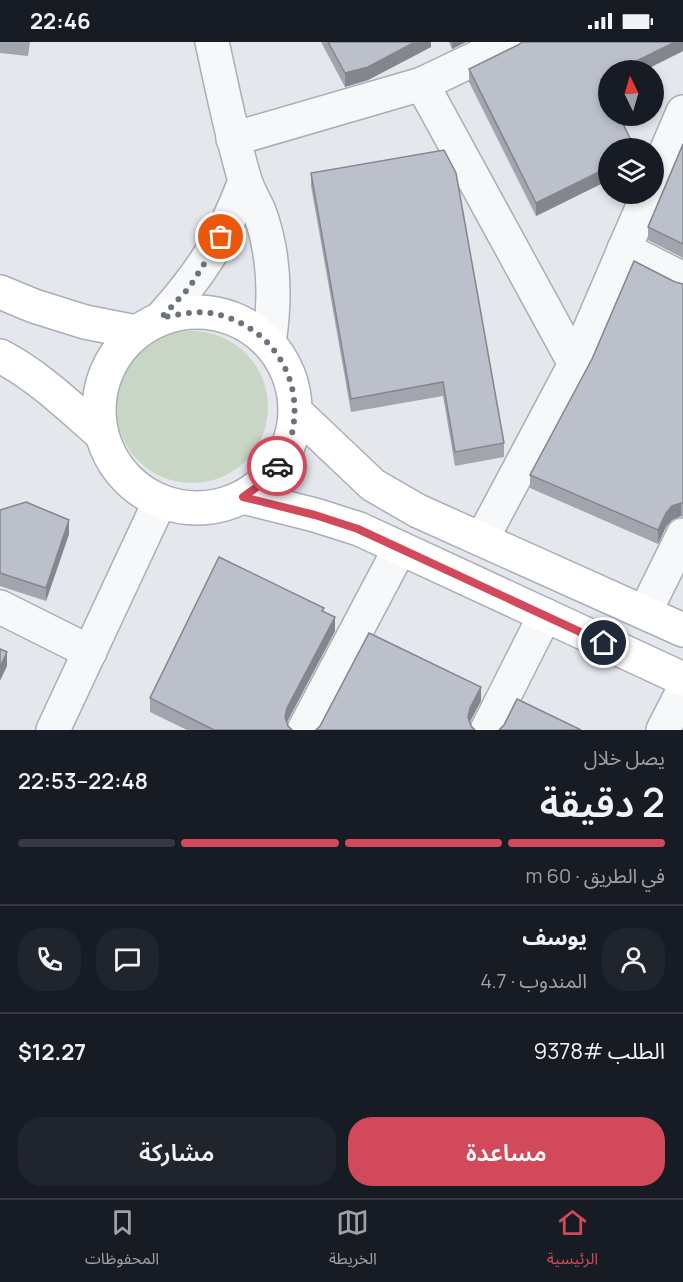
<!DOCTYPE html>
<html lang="ar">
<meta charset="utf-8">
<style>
:root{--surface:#171b24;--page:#20242c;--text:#f1f3f6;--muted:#9ea1a6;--line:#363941;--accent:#d1495b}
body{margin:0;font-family:Manrope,"Noto Sans Arabic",sans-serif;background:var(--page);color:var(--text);direction:rtl;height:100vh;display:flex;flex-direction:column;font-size:22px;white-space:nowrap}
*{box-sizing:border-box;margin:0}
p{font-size:20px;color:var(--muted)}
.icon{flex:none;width:33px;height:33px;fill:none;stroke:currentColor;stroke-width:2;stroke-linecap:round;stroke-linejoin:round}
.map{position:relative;height:688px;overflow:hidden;direction:ltr}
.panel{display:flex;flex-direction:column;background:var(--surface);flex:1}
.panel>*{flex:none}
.needle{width:39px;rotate:355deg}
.buttons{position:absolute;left:598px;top:18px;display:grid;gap:12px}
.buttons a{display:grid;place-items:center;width:66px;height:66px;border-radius:50%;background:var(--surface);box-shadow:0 3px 9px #0003;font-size:30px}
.pin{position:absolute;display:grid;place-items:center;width:51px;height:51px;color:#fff;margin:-26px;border:3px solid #fff;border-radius:50%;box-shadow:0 2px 6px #0007}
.courier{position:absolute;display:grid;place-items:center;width:60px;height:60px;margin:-30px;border:4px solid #d1495b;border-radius:50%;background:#fff;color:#222;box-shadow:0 2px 8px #0007}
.summary em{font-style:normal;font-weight:600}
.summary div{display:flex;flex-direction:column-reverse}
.summary{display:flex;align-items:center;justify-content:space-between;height:102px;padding:0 18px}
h1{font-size:39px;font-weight:600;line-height:45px}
.bar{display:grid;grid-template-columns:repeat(4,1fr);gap:9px 6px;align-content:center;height:72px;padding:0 18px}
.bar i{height:8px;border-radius:4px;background:var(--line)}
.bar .active{background:var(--accent)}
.bar p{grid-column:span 4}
.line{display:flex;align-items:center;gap:15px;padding:0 18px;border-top:2px solid var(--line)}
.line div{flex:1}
.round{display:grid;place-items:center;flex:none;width:63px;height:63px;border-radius:24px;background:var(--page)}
.cta{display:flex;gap:12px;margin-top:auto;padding:12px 18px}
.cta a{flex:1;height:69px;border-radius:24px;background:var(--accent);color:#fff;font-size:24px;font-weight:600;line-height:69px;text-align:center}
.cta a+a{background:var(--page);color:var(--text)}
.status{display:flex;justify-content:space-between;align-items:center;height:42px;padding:0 30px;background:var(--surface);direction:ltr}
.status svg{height:16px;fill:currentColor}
.tabs{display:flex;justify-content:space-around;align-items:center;height:84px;border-top:2px solid var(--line);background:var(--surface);font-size:16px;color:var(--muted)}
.tabs a{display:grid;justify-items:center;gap:3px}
.tabs .active{color:var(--accent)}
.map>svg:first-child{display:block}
.green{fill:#c9d6c5}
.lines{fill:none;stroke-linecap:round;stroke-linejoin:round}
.street-casing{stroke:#a9aeb7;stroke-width:36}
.secondary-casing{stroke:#a9aeb7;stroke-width:36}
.street{stroke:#f7f8fa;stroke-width:33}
.secondary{stroke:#fff;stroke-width:33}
.wall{fill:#a1a5ae}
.shaded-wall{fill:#83868d}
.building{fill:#bbc0ca;stroke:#83868d;stroke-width:1.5}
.done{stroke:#6c737f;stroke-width:6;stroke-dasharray:0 10.8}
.route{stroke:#d1495b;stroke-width:8}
</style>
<div class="status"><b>22:46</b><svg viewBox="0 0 49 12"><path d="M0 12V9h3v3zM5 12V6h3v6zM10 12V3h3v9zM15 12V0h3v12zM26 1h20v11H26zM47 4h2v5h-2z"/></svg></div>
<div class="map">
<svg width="683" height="688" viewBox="0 0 683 688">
<rect width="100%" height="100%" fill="#e4e7ec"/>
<circle class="green" cx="192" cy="365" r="76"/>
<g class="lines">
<defs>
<g id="street">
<path d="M 212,0 C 222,45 231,91 244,135 C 247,147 254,158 259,169 C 275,212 276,256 269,301"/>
<path d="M 422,42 L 575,322"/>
<path d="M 233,97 L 422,42 L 510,0"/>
<path d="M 654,138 L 683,70"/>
<path d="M 624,207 L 683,237"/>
<path d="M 161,276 C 202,231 223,197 245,139"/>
<path d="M 482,497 L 575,322 L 648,152"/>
<path d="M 0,565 L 90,610"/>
<path d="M 645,570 L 683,493"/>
<path d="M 53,688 L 160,459"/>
<path d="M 304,688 L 400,506"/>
<path d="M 487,688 L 545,573"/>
<path d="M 663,688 L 683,649"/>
</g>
<g id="secondary">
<path d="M 0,250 L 34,264 L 85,280 L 136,290"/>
<circle cx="197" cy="368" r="98"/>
<path d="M 0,314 C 37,333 69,364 100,391"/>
<path d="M 296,370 L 373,443 L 418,469 L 683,588"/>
<path d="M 243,455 L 315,473 L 359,487 L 683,637"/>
</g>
</defs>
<use href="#street" class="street-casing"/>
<use href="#secondary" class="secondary-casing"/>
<use href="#street" class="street"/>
<use href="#secondary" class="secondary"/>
</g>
<g class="wall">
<path d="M 0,0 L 30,0 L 28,14 L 0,11 Z"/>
<path d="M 321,0 L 431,0 L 431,5 L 368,38 L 345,45 Z"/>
<path d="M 449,0 L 466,0 L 452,7 Z"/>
<path d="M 683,0 L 683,9 L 645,28 L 609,28 L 609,46 L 606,48 L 609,106 L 609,138 L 536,174 L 469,40 L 469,27 L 518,3 Z"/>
<path d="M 683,102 L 683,216 L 648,198 L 648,185 Z"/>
<path d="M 311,131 L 504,401 L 504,415 L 455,424 L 443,354 L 351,370 L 311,144 Z"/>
<path d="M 675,240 L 683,242 L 683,475 L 681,474 L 672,478 L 666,485 L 658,502 L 530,446 L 530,433 Z"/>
<path d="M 0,468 L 69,492 L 46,559 L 0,544 Z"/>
<path d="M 324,570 L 335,589 L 287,680 L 288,684 L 292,688 L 187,688 L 150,670 L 150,656 Z"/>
</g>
<g class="shaded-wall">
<path d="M 415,0 L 431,0 L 431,5 L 368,38 L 345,45 L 345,31 Z"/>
<path d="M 452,0 L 466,0 L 452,7 Z"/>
<path d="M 675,0 L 683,0 L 683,9 L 645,28 L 618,28 Z"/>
<path d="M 609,33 L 609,46 L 601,50 L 601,37 Z"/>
<path d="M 609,125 L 609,138 L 536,174 L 536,161 Z"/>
<path d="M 681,461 L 681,474 L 672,478 L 666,485 L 658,502 L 658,488 L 666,471 L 672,464 Z"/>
<path d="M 69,478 L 69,492 L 46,559 L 46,546 Z"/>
<path d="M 335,575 L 335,589 L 287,680 L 285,688 L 285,675 L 287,666 Z"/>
<path d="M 7,610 L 7,624 L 0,639 L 0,625 Z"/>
<path d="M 481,645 L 481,659 L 470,680 L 468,688 L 468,675 L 470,666 Z"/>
</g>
<g class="building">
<path d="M 328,0 L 415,0 L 368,25 L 345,31 Z"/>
<path d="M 522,0 L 675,0 L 618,28 L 609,28 L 609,33 L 601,37 L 609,53 L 609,74 L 619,74 L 635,106 L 609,106 L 609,125 L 536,161 L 469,27 L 518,3 Z"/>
<path d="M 683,102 L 683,202 L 648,185 Z"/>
<path d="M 444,108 L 456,131 L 504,401 L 455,410 L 443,340 L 351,357 L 311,131 Z"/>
<path d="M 634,219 L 675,240 L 683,242 L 683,461 L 681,461 L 672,464 L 666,471 L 658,488 L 530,433 L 592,317 Z"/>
<path d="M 26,460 L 69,478 L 46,546 L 0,531 L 0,468 Z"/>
<path d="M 219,515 L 324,566 L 322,569 L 335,575 L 287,666 L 285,675 L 288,684 L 292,688 L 214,688 L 150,656 Z"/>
<path d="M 369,591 L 481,645 L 470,666 L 468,675 L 471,684 L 475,688 L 316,688 L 320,684 Z"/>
<path d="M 0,607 L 7,610 L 0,625 Z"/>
<path d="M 517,657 L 581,688 L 499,688 L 504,683 Z"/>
</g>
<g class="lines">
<path class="done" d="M 221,195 L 189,246 L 161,276 C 180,272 201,267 220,273 C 271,287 302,334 293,386 C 291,399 286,414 277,424"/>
<path class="route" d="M 277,424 L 264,440 L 243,455 L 315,473 L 358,487 L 604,601"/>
</g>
</svg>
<div class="buttons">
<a><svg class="needle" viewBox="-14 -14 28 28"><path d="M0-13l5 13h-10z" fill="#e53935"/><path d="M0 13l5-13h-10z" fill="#9ea1a6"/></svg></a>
<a><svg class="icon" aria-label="layers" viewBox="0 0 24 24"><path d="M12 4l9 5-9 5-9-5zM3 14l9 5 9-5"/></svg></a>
</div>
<div class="pin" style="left:221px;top:195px;background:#ea580c"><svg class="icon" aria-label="bag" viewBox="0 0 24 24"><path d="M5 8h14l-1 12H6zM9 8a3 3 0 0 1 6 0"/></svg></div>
<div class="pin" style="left:604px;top:601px;background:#1f2937"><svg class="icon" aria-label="home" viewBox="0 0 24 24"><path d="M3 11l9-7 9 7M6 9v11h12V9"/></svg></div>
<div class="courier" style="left:277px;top:424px"><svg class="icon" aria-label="car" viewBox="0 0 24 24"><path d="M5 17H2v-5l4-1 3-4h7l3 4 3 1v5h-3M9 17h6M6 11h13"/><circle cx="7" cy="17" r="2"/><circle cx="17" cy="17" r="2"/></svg></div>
</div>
<section class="panel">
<div class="summary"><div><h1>2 دقيقة</h1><p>يصل خلال</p></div><em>22:48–22:53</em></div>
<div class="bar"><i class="active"></i><i class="active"></i><i class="active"></i><i></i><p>في الطريق · 60 m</p></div>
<div class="line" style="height:108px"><a class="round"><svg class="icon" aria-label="person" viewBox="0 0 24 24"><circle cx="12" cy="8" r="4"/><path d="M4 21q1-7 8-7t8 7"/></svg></a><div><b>يوسف</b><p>المندوب · 4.7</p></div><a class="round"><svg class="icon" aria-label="chat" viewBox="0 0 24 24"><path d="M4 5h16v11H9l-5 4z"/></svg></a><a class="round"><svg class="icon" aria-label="phone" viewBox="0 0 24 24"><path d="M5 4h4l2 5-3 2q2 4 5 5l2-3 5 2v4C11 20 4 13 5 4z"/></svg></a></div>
<div class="line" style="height:78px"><div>الطلب #9378</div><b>$12.27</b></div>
<div class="cta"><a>مساعدة</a><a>مشاركة</a></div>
</section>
<nav class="tabs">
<a class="active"><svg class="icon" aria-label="home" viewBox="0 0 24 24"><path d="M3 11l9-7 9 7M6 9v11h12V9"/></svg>الرئيسية</a>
<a><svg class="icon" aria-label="map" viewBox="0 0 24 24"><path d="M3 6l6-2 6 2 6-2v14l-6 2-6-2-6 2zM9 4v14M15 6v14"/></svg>الخريطة</a>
<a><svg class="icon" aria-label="saved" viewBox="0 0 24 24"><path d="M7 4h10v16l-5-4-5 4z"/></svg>المحفوظات</a>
</nav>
